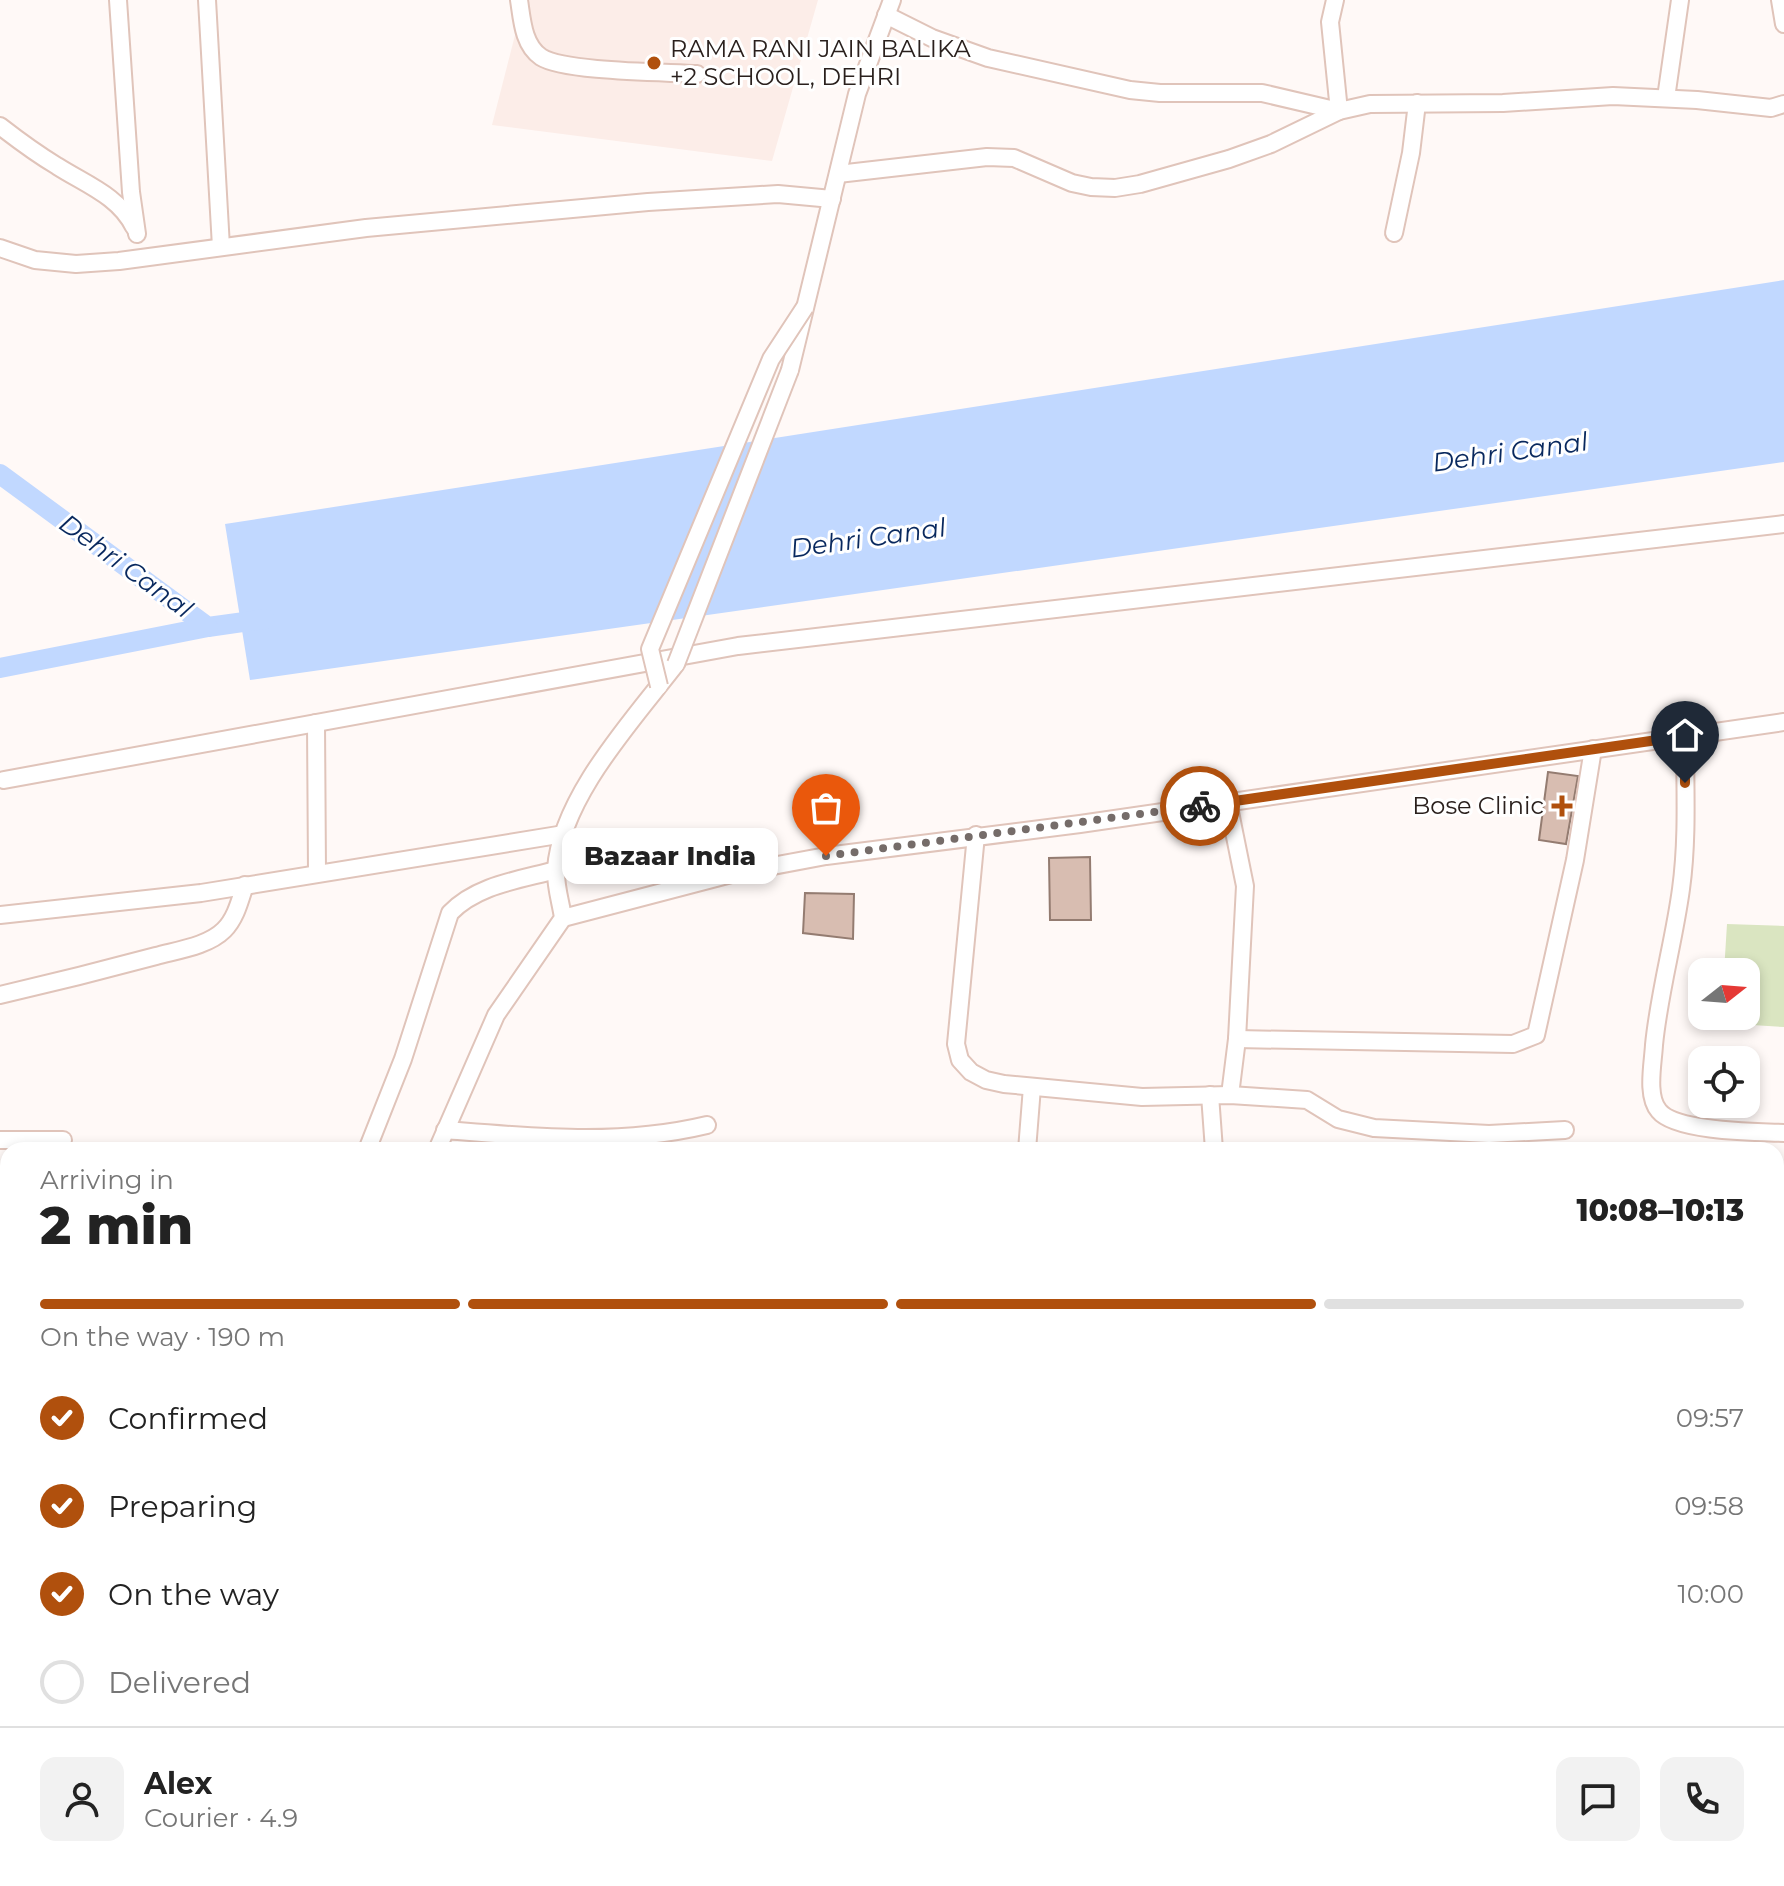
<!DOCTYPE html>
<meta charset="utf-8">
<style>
:root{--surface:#fff;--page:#f2f2f2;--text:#222;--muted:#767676;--line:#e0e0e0;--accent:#b0500d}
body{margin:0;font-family:Montserrat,sans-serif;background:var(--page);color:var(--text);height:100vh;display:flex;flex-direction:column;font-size:30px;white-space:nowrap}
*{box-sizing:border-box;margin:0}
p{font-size:26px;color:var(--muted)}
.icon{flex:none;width:44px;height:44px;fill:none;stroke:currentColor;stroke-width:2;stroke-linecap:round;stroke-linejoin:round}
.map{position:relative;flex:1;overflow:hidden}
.side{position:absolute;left:0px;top:1142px;width:1784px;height:744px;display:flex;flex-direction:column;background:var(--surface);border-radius:24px 24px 0 0;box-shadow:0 4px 12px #0003}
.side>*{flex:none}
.needle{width:52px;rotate:73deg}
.controls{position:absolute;left:1688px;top:958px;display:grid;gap:16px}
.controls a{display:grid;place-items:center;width:72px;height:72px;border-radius:16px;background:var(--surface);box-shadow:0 4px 12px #0003;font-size:40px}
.pin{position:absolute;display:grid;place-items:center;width:68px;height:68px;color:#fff;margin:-82px -34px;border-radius:50% 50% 50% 0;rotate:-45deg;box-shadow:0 0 8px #0007}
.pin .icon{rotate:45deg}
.courier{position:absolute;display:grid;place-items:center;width:80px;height:80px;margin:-40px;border:6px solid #b0500d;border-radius:50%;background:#fff;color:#222;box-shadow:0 2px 10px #0007}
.bubble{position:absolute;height:56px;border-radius:16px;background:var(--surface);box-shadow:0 4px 12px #0003;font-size:26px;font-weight:800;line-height:56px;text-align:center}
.overview em{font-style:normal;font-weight:800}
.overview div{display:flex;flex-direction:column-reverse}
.overview{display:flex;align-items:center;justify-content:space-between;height:136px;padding:0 40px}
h1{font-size:52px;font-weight:800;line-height:60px}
.bar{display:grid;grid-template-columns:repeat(4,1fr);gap:12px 8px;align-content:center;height:96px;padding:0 40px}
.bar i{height:10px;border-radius:6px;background:var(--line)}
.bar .active{background:var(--accent)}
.bar p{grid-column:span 4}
.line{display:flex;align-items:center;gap:20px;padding:0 40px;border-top:2px solid var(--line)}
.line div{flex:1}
.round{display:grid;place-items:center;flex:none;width:84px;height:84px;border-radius:16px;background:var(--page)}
ol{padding:0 40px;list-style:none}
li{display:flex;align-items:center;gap:24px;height:88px}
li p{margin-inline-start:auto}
li .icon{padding:8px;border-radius:50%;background:var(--accent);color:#fff;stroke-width:4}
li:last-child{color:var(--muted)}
li i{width:44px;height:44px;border:4px solid var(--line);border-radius:50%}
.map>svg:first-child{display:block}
.built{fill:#fcede8}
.green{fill:#dae5c1}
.water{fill:#c1d8ff}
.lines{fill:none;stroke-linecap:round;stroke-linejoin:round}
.canal{stroke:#c1d8ff;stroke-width:20}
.building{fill:#d8bdb1;stroke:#947c71;stroke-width:2}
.minor-casing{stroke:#e0c4ba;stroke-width:20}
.minor{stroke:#fff;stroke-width:16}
.minor-bridge-casing{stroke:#e0c4ba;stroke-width:20;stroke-linecap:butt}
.minor-bridge{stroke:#fff;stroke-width:16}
.done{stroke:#756c69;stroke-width:8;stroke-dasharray:0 14.4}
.route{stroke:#b0500d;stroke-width:10}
.poi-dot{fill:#b0500d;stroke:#fff;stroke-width:3}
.labels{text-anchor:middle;stroke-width:6;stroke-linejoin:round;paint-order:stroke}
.poi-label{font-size:24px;fill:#2a201d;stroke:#fff;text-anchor:start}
.water-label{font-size:26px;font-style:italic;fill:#08285e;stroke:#fff}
</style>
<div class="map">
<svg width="1784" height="1886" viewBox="0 0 1784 1886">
<rect width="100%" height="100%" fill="#fff9f7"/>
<path class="built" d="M 524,0 L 818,0 L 772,161 L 492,125 Z"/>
<path class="green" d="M 1727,924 L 1784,926 L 1784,1027 L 1720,1023 L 1721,1016 L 1746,1016 L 1746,972 L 1724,972 Z"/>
<path class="water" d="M 1784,280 L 1784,462 L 250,680 L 225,524 Z"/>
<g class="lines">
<g class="canal">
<path d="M 0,474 L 208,627 L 265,619"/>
<path d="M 0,668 L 208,627"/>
</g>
</g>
<g class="building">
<path d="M 1548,772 L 1578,776 L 1566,844 L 1539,840 Z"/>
<path d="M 1090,857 L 1091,920 L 1050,920 L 1049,858 Z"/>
<path d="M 805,893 L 854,894 L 853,939 L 803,933 Z"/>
</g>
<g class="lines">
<defs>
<g id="minor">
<path d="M 118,0 L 131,192 L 137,234"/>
<path d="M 207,0 L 221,247"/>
<path d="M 519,0 C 522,19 523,45 541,57 C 564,72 665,72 697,74"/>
<path d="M 1780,0 L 1784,24"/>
<path d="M 886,15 L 932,38 L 988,58 L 1130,90 L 1160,93 L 1262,93 L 1339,111 L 1330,22 L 1335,0"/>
<path d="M 1666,98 L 1680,0"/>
<path d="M 0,126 C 18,140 37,154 57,166 C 85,184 119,196 134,227"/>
<path d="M 838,174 L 987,157 L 1014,158 L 1072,183 L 1091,187 L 1115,188 L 1140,184 L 1229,159 L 1271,144 L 1339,111 L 1370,104 L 1503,103 L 1613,96 L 1697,100 L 1771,108 L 1784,104"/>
<path d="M 1394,233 L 1411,153 L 1417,103"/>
<path d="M 0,248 L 35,260 L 76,264 L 119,261 L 366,228 L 648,202 L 778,194 L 832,199"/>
<path d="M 790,370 L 857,94 L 892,0"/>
<path d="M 316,723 L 317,872"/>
<path d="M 1685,736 C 1685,787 1688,838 1681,889 C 1674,941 1659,993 1654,1045 C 1653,1064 1646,1096 1659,1111 C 1676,1132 1758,1132 1784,1133"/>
<path d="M 4,780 L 738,646 L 1784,524"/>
<path d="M 1228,802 L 1245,886 L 1237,1039 L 1230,1095"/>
<path d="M 976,835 L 956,1044 L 960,1060 L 971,1072 L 986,1080 L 1004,1084 L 1142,1097 L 1230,1095 L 1307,1100 L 1338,1119 L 1374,1128 L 1489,1134 L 1565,1130"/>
<path d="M 0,915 L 201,893 L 564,834"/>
<path d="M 563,918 L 735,873 L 826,856 L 1080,824 L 1784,722"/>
<path d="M 0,995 C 52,983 104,970 156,956 C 178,950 208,946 224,930 C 236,918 240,900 245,885"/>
<path d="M 1237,1039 L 1513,1044 L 1536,1035 L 1575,860 L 1593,749"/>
<path d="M 1210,1095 L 1214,1150"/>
<path d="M 445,1130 C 534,1137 619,1146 707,1125"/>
<path d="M 0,1140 L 63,1140"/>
<path d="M 367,1150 L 403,1059 L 450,913 C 477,885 519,880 556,870"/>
<path d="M 437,1150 L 496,1015 L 563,918 C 561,903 555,885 556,869 C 561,797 633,720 676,664"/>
<path d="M 1027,1150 L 1032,1087"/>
<path d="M 1776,1302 L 1784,1303"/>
<path d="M 1776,1458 L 1784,1455"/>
<path d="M 0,1579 L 8,1583"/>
<path d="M 0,1699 L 8,1701"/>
<path d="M 1776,1809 L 1784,1809"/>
<path d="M 0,1859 L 8,1838"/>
<path d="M 1198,1878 L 1204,1886"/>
<path d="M 154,1886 L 157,1878"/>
<path d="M 724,1886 L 725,1878"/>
<path d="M 975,1886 L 976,1878"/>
<path d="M 1498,1886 L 1499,1878"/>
</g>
</defs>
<use href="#minor" class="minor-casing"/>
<use href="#minor" class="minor"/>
<defs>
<g id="minor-bridge">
<path d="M 676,664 L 790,370"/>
<path d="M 659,686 L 650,649 L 771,359 L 805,307"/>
</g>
</defs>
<use href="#minor-bridge" class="minor-bridge-casing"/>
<use href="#minor-bridge" class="minor-bridge"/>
</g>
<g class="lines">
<path class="done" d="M 826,856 L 1200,806"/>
<path class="route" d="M 1200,806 L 1685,736 L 1685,783"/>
</g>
<g class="poi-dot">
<circle cx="654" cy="63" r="8"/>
<path d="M1558 794h8v8h8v8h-8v8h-8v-8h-8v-8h8z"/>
</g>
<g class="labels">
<g class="poi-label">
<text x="670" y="57">RAMA RANI JAIN BALIKA<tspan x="670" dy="28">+2 SCHOOL, DEHRI</tspan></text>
<text x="1544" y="814" text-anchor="end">Bose Clinic</text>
</g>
<g class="water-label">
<text transform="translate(1510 452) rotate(-8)" y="9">Dehri Canal</text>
<text transform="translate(868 538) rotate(-8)" y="9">Dehri Canal</text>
<text transform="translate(126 566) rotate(36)" y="9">Dehri Canal</text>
</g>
</g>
</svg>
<div class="controls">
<a><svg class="needle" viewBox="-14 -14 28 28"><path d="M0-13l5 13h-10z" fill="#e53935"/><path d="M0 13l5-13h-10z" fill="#767676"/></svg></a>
<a><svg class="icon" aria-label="locate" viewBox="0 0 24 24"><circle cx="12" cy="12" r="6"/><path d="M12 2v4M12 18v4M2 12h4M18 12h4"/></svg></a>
</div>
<div class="pin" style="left:826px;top:856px;background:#ea580c"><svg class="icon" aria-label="bag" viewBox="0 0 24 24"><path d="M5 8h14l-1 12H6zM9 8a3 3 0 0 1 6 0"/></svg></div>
<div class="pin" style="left:1685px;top:783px;background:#1f2937"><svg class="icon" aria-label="home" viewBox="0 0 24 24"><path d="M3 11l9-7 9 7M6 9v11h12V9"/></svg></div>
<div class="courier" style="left:1200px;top:806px"><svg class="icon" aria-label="bike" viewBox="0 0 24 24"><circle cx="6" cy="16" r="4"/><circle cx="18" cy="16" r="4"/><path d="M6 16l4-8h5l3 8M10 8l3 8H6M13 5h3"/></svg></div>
<div class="bubble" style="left:562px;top:828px;width:216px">Bazaar India</div>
<section class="side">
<div class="overview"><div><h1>2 min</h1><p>Arriving in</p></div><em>10:08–10:13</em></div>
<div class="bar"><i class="active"></i><i class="active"></i><i class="active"></i><i></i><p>On the way · 190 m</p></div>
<ol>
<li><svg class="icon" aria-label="check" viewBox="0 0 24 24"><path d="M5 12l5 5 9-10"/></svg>Confirmed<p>09:57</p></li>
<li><svg class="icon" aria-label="check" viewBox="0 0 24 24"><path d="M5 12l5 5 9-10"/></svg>Preparing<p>09:58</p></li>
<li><svg class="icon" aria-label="check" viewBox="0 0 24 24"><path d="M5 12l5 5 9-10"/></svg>On the way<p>10:00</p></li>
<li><i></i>Delivered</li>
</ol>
<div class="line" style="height:144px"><a class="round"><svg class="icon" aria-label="person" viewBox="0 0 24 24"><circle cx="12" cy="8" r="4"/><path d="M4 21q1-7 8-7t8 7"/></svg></a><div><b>Alex</b><p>Courier · 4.9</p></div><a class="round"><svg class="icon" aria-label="chat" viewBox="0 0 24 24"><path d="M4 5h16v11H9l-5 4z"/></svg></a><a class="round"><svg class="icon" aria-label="phone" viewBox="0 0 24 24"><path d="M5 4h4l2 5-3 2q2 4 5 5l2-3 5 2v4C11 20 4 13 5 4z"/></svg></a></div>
</section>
</div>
